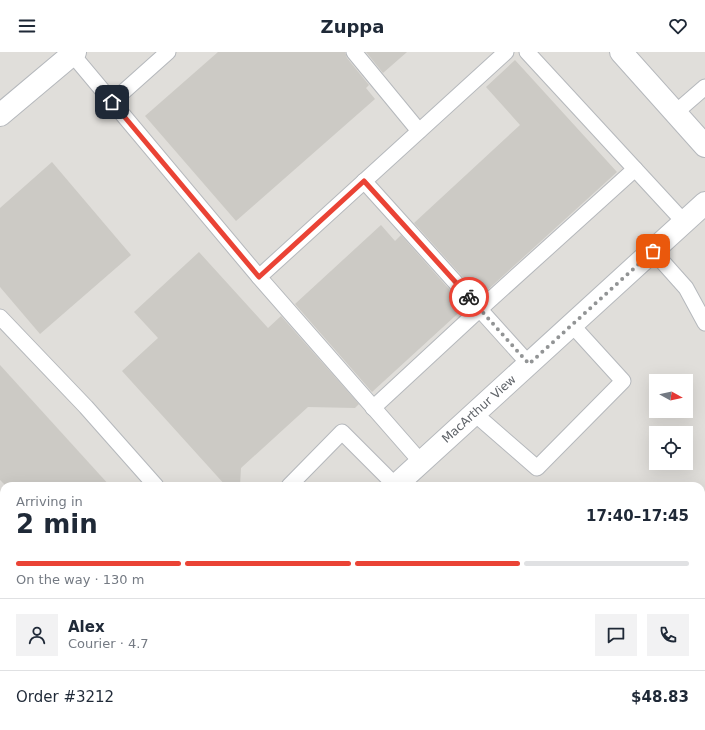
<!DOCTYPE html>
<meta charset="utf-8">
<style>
:root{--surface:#fff;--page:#f2f2f3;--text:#1f2937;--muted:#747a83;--line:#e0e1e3;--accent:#ea4335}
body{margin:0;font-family:"DejaVu Sans",sans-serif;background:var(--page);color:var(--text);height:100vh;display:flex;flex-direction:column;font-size:15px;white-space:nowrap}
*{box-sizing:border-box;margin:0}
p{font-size:13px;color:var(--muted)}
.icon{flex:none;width:22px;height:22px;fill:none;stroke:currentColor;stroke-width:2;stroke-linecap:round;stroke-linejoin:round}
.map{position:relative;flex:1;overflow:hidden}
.drawer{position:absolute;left:0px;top:430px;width:705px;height:248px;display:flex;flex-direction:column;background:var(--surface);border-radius:12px 12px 0 0;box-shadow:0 4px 16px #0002}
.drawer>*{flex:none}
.needle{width:26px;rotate:98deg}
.buttons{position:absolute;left:649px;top:322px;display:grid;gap:8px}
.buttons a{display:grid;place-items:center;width:44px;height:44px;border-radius:0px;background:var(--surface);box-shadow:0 4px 16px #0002;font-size:20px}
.pin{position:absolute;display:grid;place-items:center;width:34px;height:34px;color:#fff;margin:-17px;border-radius:8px;box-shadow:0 2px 6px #0006}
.courier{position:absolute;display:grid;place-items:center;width:40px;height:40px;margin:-20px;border:3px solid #ea4335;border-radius:50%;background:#fff;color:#222;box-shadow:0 1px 5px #0007}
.headline em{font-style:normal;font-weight:800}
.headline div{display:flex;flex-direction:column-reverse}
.headline{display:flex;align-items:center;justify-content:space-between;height:68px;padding:0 16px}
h1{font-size:26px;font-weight:800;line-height:30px}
.bar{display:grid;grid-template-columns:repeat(4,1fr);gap:6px 4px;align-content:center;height:48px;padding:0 16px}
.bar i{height:5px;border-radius:3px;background:var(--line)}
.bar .active{background:var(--accent)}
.bar p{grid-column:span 4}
.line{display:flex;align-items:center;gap:10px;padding:0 16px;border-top:1px solid var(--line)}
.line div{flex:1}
.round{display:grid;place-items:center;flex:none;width:42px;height:42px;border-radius:0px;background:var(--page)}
header{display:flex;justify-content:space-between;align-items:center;height:52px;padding:0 16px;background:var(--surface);font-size:18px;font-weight:800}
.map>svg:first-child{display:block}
.industrial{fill:#e0deda;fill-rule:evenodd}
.building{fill:#cccac5}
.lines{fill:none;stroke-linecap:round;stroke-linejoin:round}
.service-casing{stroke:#b5b8bc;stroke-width:17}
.minor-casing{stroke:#b5b8bc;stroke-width:24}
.tertiary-casing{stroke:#b5b8bc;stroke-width:24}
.service{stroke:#fff;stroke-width:15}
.minor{stroke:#fff;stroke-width:22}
.tertiary{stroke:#fff;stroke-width:22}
.done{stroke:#929495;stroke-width:4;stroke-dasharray:0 7.2}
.route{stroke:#ea4335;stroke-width:5}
.labels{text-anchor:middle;stroke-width:4;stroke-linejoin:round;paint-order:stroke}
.street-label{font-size:12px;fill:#5f6368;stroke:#fff}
</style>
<header><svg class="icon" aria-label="menu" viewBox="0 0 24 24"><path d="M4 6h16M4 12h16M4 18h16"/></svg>Zuppa<svg class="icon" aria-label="heart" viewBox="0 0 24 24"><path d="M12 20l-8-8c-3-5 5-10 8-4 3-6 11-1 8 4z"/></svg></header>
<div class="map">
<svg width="705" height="678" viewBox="0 0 705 678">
<rect width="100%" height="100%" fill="#f1efe8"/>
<path class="industrial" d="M 0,0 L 705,0 L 705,678 L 0,678 ZM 656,329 L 686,329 L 686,359 L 656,359 ZM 656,381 L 686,381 L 686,411 L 656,411 ZM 4,434 L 701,434 L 701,674 L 4,674 Z"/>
<g class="building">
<path d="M 218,0 L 345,0 L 347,6 L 369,33 L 366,36 L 375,47 L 236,169 L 145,64 Z"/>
<path d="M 366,0 L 407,0 L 383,21 Z"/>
<path d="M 515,8 L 617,120 L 483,242 L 481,240 L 478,242 L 414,171 L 520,73 L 486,35 Z"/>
<path d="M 52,110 L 131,203 L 40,282 L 0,235 L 0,156 Z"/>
<path d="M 381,173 L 395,189 L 401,183 L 465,255 L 372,340 L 295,252 Z"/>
<path d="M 199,200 L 268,276 L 281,264 L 359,352 L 355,356 L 308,355 L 241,416 L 240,434 L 226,434 L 122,319 L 158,286 L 134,260 Z"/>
<path d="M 0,313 L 110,434 L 6,434 L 0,428 Z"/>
</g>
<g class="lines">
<defs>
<g id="service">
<path d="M 354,0 L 419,79"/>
<path d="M 527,0 L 684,170"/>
<path d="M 72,2 L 259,225"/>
<path d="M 112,50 L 168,0"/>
<path d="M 675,61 L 705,35"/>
<path d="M 364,129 L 529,312"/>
<path d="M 653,199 L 686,236 L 705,271"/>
<path d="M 0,265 L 86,355 L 156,434"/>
<path d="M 373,356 L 480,257 L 635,117"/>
<path d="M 475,362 L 537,416 L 623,329 L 572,273"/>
<path d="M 421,410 L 259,225 L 506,0"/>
<path d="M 289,434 L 342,380 L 396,434"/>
<path d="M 0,499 L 4,504"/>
<path d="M 34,678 L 39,674"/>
</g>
<g id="minor">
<path d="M 621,0 L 705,94"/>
<path d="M 0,63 L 75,0"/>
</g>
<g id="tertiary">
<path d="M 395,434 L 705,151"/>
<path d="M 130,678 L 134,674"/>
</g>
</defs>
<use href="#service" class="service-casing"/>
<use href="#minor" class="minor-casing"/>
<use href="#tertiary" class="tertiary-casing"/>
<use href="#service" class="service"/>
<use href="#minor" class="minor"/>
<use href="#tertiary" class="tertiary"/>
</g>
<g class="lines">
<path class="done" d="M 469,245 L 529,312 L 653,199"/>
<path class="route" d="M 112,50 L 259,225 L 364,129 L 469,245"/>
</g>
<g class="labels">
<g class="street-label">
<text transform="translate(479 357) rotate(-42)" y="4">MacArthur View</text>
</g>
</g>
</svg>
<div class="buttons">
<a><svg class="needle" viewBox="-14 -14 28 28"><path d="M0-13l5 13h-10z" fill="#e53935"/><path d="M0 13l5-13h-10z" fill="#747a83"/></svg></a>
<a><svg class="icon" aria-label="locate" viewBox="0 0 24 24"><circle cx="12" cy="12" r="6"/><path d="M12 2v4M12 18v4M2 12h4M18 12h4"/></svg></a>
</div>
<div class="pin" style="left:653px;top:199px;background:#ea580c"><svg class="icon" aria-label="bag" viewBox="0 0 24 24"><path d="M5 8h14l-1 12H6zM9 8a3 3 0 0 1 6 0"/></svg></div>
<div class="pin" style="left:112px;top:50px;background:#1f2937"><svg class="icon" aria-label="home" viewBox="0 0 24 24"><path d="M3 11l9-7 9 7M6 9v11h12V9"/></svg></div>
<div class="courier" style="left:469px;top:245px"><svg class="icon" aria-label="bike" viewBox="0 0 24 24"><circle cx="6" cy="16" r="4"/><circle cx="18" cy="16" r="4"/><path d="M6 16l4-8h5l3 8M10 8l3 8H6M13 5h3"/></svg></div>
<section class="drawer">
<div class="headline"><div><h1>2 min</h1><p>Arriving in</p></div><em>17:40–17:45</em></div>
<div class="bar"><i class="active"></i><i class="active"></i><i class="active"></i><i></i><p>On the way · 130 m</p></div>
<div class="line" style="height:72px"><a class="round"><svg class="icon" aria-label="person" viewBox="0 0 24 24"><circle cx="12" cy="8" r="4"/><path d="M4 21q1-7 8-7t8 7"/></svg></a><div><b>Alex</b><p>Courier · 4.7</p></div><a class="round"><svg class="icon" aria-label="chat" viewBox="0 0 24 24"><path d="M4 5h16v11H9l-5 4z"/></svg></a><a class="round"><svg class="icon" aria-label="phone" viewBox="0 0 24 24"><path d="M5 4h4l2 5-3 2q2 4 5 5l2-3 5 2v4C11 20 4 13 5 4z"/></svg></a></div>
<div class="line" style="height:52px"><div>Order #3212</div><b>$48.83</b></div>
</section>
</div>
